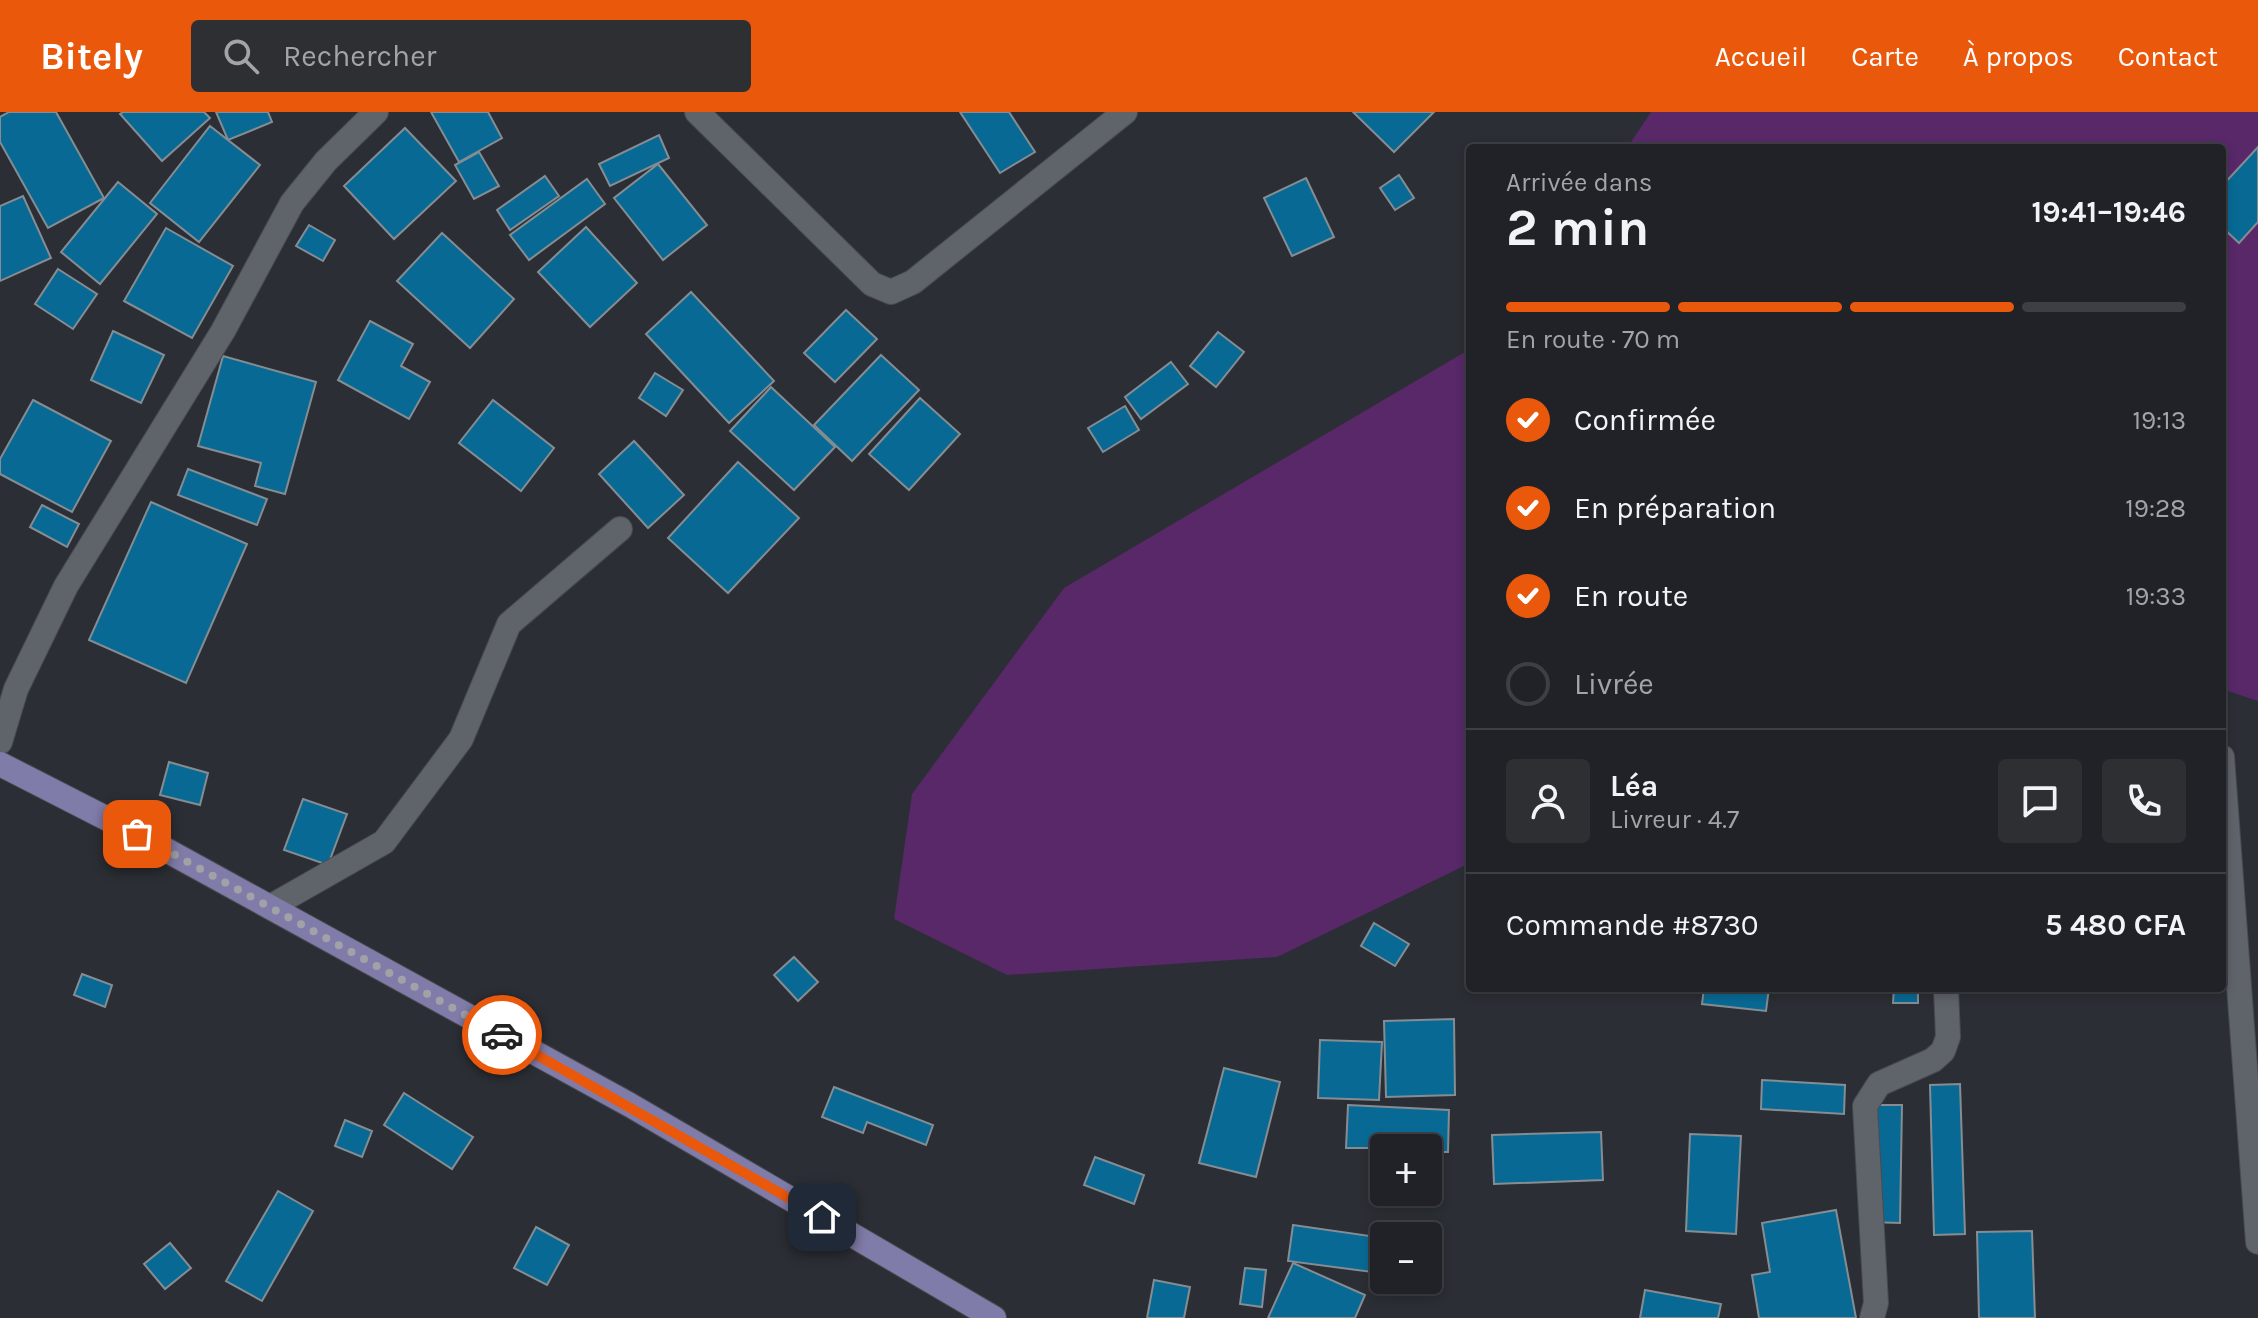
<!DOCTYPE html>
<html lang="fr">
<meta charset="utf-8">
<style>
:root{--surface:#202227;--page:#2d2f33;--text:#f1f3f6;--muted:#a2a4a7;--line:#3d3f44;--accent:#ea580c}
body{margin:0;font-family:Karla,sans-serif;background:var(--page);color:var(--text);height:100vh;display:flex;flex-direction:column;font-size:30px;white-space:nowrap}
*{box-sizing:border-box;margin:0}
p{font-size:26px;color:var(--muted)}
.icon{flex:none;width:44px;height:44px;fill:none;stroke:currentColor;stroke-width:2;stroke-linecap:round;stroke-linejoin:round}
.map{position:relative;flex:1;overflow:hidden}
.panel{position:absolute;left:1466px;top:32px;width:760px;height:848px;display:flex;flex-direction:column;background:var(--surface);border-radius:8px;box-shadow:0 4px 12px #0003,0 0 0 2px var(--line)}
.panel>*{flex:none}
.fabs{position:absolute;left:1370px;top:1022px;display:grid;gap:16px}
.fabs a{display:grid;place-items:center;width:72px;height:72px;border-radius:8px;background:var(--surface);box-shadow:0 4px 12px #0003,0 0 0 2px var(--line);font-size:40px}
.pin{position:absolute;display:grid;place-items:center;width:68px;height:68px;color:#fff;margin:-34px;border-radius:16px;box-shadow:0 4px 12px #0006}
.courier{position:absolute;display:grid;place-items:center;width:80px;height:80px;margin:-40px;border:6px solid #ea580c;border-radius:50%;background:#fff;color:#222;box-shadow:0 2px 10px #0007}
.summary em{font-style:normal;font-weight:700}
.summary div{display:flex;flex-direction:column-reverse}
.summary{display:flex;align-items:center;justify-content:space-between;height:136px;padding:0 40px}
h1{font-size:52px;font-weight:700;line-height:60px}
.bar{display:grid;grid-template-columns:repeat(4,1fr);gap:12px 8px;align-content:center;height:96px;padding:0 40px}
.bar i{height:10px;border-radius:6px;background:var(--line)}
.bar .selected{background:var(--accent)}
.bar p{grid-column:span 4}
.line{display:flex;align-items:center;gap:20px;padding:0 40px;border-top:2px solid var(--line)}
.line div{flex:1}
.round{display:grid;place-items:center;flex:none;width:84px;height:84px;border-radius:8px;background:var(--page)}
ol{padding:0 40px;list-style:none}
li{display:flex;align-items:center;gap:24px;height:88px}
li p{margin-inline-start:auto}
li .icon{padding:8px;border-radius:50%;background:var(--accent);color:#fff;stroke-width:4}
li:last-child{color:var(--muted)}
li i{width:44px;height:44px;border:4px solid var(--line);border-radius:50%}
header{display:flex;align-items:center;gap:48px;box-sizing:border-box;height:112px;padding:0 40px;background:var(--accent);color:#fff}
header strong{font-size:38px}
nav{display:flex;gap:44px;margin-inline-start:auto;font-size:28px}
.search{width:560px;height:72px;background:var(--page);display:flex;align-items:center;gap:20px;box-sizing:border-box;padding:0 28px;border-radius:8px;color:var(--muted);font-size:30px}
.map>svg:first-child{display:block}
.green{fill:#582868}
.building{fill:#086a94;stroke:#858d92;stroke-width:2}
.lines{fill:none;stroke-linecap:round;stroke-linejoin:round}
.minor-casing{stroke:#494b50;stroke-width:26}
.major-casing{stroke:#494b50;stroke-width:26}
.minor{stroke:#5f636a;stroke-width:24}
.major{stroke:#807ca9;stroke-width:24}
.done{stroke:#a0a2a7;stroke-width:8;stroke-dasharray:0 14.4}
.route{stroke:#ea580c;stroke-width:10}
</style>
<header>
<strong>Bitely</strong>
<div class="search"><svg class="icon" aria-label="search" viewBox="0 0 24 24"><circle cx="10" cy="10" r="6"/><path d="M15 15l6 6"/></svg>Rechercher</div>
<nav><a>Accueil</a><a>Carte</a><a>À propos</a><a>Contact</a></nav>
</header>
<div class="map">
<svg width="2258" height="1206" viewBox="0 0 2258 1206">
<rect width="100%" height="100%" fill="#2b2e34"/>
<g class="green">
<path d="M 1651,0 L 2258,0 L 2258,589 L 2222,577 L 2222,36 L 1627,36 Z"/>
<path d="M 1470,237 L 1470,751 L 1277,845 L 1007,863 L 894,807 L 912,682 L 1064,476 Z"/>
</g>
<g class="building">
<path d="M 9,0 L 56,0 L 104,86 L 48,116 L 0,30 L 0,5 Z"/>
<path d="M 123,0 L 204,0 L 210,6 L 162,49 L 120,2 Z"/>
<path d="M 216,0 L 268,0 L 272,10 L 228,28 Z"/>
<path d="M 431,0 L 488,0 L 502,26 L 459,50 Z"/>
<path d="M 960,0 L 1009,0 L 1035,40 L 1000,61 Z"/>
<path d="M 1353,0 L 1434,0 L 1394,40 Z"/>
<path d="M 210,14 L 260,53 L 199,130 L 150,91 Z"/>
<path d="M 405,16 L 456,69 L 394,127 L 344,74 Z"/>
<path d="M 659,23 L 669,46 L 610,74 L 599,52 Z"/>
<path d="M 2258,35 L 2258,110 L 2239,131 L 2222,115 L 2222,74 Z"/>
<path d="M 479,40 L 499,74 L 474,87 L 455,53 Z"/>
<path d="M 658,52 L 707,113 L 663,148 L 614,86 Z"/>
<path d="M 1399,63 L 1414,86 L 1395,98 L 1380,76 Z"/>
<path d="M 545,64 L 559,84 L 510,118 L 497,98 Z"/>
<path d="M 1306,66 L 1334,125 L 1292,144 L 1264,86 Z"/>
<path d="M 587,67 L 605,92 L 529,148 L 510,123 Z"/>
<path d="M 118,70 L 157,102 L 100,172 L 61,140 Z"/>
<path d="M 23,84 L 51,146 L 0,169 L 0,94 Z"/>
<path d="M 309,113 L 335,128 L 323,149 L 296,134 Z"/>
<path d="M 586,115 L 637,171 L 590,215 L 538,160 Z"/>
<path d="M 166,116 L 233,154 L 192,226 L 124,189 Z"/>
<path d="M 442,121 L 514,187 L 470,236 L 397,169 Z"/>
<path d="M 58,157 L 97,182 L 73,217 L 35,192 Z"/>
<path d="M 691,180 L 774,269 L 729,311 L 646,222 Z"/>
<path d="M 846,198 L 877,227 L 835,270 L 804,241 Z"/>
<path d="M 370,209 L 413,232 L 401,254 L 430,270 L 409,307 L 338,268 Z"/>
<path d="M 113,219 L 164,243 L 141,291 L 91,268 Z"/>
<path d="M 1218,220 L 1244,240 L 1216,275 L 1190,254 Z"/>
<path d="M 881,243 L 919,278 L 852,349 L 814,313 Z"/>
<path d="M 223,244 L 316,270 L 285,382 L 255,374 L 261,351 L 198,334 Z"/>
<path d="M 1171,250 L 1188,272 L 1141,307 L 1125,285 Z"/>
<path d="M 655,261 L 683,278 L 666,304 L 639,286 Z"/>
<path d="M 771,275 L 835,335 L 794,378 L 730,319 Z"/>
<path d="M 920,286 L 960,322 L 909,378 L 869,342 Z"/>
<path d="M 33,288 L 111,329 L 72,400 L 0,362 L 0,347 Z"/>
<path d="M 493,288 L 554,336 L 521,379 L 459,331 Z"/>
<path d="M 1125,294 L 1139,318 L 1103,340 L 1088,316 Z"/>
<path d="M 634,329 L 684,383 L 648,416 L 599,362 Z"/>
<path d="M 738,350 L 799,406 L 728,481 L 668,426 Z"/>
<path d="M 188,357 L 267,387 L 257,413 L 178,383 Z"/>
<path d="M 151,390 L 247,432 L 186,571 L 89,528 Z"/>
<path d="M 42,393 L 79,412 L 67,435 L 30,415 Z"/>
<path d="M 169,650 L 208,661 L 200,693 L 160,683 Z"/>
<path d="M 303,687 L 347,702 L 328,753 L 284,738 Z"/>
<path d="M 1374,811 L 1409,832 L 1395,854 L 1361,834 Z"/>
<path d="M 794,845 L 818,870 L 798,889 L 774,863 Z"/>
<path d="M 82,862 L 112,873 L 105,895 L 74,883 Z"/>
<path d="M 1704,876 L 1769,876 L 1766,899 L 1702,892 Z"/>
<path d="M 1894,876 L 1918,876 L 1918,891 L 1893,891 Z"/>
<path d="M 1454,907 L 1455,983 L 1386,985 L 1384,909 Z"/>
<path d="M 1320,928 L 1382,930 L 1379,988 L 1318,986 Z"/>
<path d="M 1224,956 L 1280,970 L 1256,1065 L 1199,1051 Z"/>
<path d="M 1762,968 L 1845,973 L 1844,1002 L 1761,997 Z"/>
<path d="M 1960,972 L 1965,1122 L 1934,1123 L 1930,973 Z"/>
<path d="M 834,975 L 933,1013 L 926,1033 L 867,1010 L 863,1021 L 822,1005 Z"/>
<path d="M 404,981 L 473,1025 L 452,1057 L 384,1013 Z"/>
<path d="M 1348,993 L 1449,998 L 1448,1040 L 1428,1040 L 1428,1036 L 1346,1036 Z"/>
<path d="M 1870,993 L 1902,993 L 1900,1111 L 1869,1110 Z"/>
<path d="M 345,1008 L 372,1019 L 362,1045 L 335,1034 Z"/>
<path d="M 1601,1020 L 1603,1068 L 1494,1072 L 1492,1023 Z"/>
<path d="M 1690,1022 L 1741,1024 L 1736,1122 L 1686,1119 Z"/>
<path d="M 1095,1045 L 1144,1063 L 1134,1092 L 1084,1073 Z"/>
<path d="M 278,1079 L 313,1099 L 262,1189 L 226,1169 Z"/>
<path d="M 1836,1098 L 1856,1206 L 1759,1206 L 1752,1163 L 1770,1160 L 1762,1111 Z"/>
<path d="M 1293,1113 L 1377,1125 L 1372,1160 L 1288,1149 Z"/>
<path d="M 536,1115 L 569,1133 L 547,1173 L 514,1156 Z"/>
<path d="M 2032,1119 L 2035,1206 L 1979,1206 L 1977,1120 Z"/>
<path d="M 170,1131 L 191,1156 L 165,1177 L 144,1152 Z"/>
<path d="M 1293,1151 L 1365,1183 L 1355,1206 L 1268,1206 Z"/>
<path d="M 1245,1156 L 1266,1158 L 1262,1195 L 1240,1192 Z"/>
<path d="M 1154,1168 L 1190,1175 L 1184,1206 L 1147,1206 Z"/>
<path d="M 1645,1178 L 1721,1192 L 1718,1206 L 1640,1206 Z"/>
</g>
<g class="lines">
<defs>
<g id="minor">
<path d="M 697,0 L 872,172 L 891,180 L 913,170 L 1125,0"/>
<path d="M 0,630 L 16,577 L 66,474 L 223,219 L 292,91 L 326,49 L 376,0"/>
<path d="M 2222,645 L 2258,1130"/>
<path d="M 270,795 L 384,730 L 461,627 L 509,512 L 620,417"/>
<path d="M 1872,1206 L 1876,1191 L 1865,994 L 1879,972 L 1933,948 L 1943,939 L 1948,925 L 1946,876"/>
</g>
<path id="major" d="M 0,652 L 137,722 L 630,993 L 994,1206"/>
</defs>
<use href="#minor" class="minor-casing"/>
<use href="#major" class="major-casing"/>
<use href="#minor" class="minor"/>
<use href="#major" class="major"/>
</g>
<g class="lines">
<path class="done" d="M 137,722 L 502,923"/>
<path class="route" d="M 502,923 L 822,1105"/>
</g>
</svg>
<div class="fabs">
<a>+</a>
<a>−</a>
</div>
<div class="pin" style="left:137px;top:722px;background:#ea580c"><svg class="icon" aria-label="bag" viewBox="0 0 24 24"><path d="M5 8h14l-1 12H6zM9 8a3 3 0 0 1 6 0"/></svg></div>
<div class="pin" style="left:822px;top:1105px;background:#1f2937"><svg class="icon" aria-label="home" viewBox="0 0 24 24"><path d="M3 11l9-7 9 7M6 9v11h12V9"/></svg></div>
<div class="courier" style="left:502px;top:923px"><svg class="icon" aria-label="car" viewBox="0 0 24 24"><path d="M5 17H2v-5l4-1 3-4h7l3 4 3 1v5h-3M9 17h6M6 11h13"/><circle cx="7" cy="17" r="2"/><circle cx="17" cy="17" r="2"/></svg></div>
<section class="panel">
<div class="summary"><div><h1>2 min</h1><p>Arrivée dans</p></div><em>19:41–19:46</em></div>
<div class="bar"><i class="selected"></i><i class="selected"></i><i class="selected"></i><i></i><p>En route · 70 m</p></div>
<ol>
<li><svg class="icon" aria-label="check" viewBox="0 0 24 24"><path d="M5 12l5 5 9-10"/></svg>Confirmée<p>19:13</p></li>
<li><svg class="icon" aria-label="check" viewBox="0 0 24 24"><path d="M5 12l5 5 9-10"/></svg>En préparation<p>19:28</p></li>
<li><svg class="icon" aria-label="check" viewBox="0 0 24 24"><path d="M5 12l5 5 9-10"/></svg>En route<p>19:33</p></li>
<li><i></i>Livrée</li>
</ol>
<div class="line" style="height:144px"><a class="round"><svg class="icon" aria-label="person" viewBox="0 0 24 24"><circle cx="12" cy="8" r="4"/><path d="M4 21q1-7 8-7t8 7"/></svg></a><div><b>Léa</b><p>Livreur · 4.7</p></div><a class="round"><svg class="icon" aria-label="chat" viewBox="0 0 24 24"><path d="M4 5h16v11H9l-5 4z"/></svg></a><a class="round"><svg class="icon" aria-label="phone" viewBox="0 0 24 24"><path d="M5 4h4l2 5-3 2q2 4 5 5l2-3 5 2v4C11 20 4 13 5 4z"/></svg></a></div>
<div class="line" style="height:104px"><div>Commande #8730</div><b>5 480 CFA</b></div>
</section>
</div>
